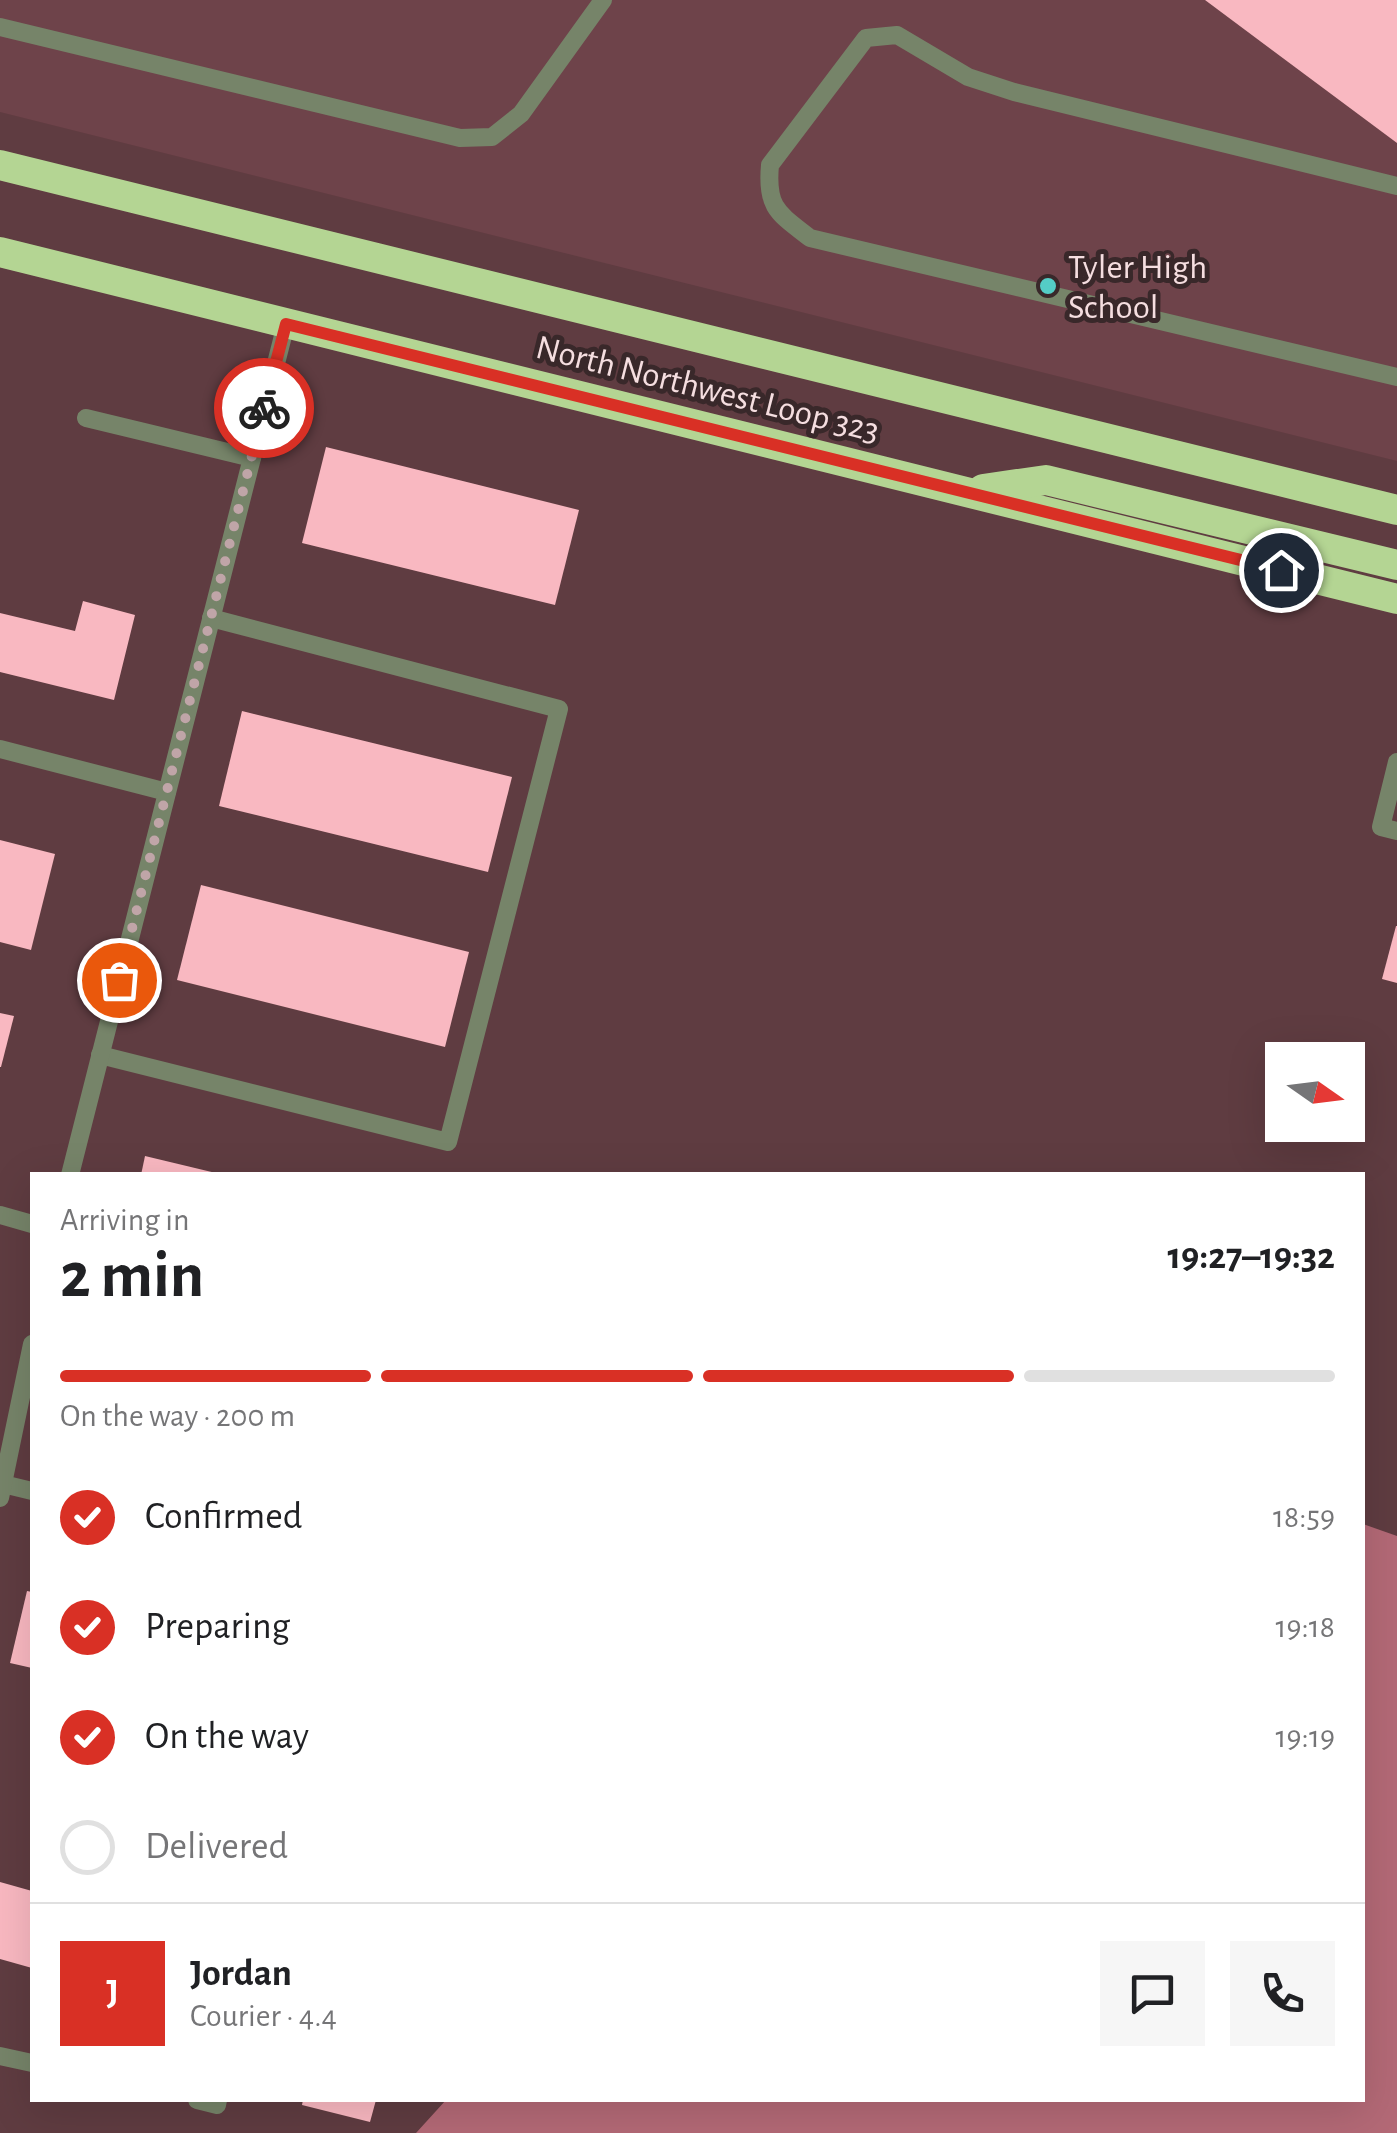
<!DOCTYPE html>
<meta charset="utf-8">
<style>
:root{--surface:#fff;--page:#f6f6f6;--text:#202124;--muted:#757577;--line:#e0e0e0;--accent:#d93025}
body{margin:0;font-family:"Alegreya Sans",sans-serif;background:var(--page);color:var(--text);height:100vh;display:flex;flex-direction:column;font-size:38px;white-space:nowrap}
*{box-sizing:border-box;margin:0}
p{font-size:32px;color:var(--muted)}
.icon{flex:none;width:55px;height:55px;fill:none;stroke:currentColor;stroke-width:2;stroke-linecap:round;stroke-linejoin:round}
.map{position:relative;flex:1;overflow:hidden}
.details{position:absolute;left:30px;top:1172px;width:1335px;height:930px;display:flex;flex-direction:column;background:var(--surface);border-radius:0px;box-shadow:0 10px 40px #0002}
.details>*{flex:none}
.needle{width:65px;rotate:104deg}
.fabs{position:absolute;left:1265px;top:1042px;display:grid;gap:20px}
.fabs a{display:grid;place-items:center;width:100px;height:100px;border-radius:0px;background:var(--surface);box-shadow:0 10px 40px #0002;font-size:50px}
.pin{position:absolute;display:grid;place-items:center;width:85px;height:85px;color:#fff;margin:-42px;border:5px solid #fff;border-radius:50%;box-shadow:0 2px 10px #0007}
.courier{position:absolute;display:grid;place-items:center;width:100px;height:100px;margin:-50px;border:8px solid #d93025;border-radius:50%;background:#fff;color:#222;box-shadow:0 2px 12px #0007}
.head em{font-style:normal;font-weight:700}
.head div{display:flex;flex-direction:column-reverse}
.head{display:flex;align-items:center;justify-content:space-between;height:170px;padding:0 30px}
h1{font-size:65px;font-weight:700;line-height:75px}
.bar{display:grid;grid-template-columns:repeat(4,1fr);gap:15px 10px;align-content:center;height:120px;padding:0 30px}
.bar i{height:12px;border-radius:8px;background:var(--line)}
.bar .current{background:var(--accent)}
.bar p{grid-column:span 4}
.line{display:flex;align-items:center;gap:25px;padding:0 30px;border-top:2px solid var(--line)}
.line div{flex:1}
.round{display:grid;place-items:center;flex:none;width:105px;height:105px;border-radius:0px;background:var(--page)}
ol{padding:0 30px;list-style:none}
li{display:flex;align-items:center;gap:30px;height:110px}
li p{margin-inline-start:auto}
li .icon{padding:10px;border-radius:50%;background:var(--accent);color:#fff;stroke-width:4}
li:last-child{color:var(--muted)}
li i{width:55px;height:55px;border:5px solid var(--line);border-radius:50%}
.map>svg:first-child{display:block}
.built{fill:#6e434a}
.forest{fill:#b36976}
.building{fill:#f9b8c1}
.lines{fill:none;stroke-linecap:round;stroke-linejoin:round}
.lane{stroke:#768469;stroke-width:18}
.highway{stroke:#b4d593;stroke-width:30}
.done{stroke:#c0a5a8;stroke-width:10;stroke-dasharray:0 18}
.route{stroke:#d93025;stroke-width:12}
.poi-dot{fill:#54cdc6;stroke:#39282a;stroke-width:4}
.labels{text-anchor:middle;stroke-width:10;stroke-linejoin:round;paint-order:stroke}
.poi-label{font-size:35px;fill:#f5dee0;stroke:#39282a;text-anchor:start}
.street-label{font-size:35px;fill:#f5dee0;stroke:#39282a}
</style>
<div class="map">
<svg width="1397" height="2133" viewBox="0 0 1397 2133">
<rect width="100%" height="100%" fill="#5f3c41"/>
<path class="built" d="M 0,0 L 1397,0 L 1397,461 L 0,112 Z"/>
<path class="forest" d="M 1363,1524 L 1397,1536 L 1397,2133 L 416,2133 L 446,2100 L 1362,2100 Z"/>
<g class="building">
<path d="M 1205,0 L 1397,0 L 1397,143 Z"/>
<path d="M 326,447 L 579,510 L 555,605 L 302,543 Z"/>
<path d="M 83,601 L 135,615 L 114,700 L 0,672 L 0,613 L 75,631 Z"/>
<path d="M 242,711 L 512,777 L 488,872 L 219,806 Z"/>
<path d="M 0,840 L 55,854 L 31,950 L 0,942 Z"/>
<path d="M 201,885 L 469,952 L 445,1047 L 177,980 Z"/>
<path d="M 1396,926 L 1397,926 L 1397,983 L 1382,979 Z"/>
<path d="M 0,1013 L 14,1016 L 1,1067 L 0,1067 Z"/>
<path d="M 145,1156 L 220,1174 L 219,1175 L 141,1175 Z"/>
<path d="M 27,1591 L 32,1592 L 32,1668 L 10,1663 Z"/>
<path d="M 0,1882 L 32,1891 L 32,1968 L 0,1959 Z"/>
<path d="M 303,2100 L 376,2100 L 370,2122 L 302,2105 Z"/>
</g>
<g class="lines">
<g class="lane">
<path d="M 0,27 L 460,138 L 492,137 L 521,114 L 603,0"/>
<path d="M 1397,186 L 1014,92 L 968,77 L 897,35 L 866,38 L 770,165 C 766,208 778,213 810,238 L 1397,377"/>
<path d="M 86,418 L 252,458"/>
<path d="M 0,749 L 167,792"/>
<path d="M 1397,762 L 1381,827 L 1397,831"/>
<path d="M 100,1055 L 448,1142 L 559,709 L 211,618"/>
<path d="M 70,1175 L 286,324"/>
<path d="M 0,1215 L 32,1224"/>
<path d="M 3,1484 L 32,1491"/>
<path d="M 0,1498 L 32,1344"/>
<path d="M 0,2056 L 32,2063"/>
<path d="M 197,2100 L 217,2105 L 218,2100"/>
</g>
<g class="highway">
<path d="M 0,165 L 1397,510"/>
<path d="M 0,252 L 1397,599"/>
<path d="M 983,489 L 1046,480 L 1397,565"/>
</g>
</g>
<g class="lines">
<path class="done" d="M 119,980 L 264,408"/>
<path class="route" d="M 264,408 L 286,324 L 1281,570"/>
</g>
<circle class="poi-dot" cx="1048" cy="286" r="10"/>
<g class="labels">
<g class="poi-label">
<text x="1068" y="278">Tyler High<tspan x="1068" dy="40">School</tspan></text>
</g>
<g class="street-label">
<text transform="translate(708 388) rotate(14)" y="12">North Northwest Loop 323</text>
</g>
</g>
</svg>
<div class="fabs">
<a><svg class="needle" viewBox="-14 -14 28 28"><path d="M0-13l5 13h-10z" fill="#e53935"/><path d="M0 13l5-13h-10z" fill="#757577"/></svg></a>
</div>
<div class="pin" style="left:119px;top:980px;background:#ea580c"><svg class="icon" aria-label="bag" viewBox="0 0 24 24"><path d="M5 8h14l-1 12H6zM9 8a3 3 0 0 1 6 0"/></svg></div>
<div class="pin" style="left:1281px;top:570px;background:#1f2937"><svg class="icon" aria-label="home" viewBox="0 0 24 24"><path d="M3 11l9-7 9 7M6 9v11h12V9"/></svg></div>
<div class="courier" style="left:264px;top:408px"><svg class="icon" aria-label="bike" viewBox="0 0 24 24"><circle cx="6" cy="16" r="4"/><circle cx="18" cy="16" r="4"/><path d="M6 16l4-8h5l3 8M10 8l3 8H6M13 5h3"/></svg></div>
<section class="details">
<div class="head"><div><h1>2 min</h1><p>Arriving in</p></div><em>19:27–19:32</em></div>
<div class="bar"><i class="current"></i><i class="current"></i><i class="current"></i><i></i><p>On the way · 200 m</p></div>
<ol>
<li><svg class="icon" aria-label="check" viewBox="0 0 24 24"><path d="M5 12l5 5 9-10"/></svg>Confirmed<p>18:59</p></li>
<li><svg class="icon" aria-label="check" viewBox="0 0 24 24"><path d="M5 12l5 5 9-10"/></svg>Preparing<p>19:18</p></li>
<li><svg class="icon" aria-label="check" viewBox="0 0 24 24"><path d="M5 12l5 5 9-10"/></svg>On the way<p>19:19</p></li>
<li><i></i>Delivered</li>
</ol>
<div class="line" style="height:180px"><b class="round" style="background:var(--accent);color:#fff">J</b><div><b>Jordan</b><p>Courier · 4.4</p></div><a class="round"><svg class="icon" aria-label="chat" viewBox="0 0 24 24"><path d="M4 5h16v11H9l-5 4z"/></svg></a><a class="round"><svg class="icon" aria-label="phone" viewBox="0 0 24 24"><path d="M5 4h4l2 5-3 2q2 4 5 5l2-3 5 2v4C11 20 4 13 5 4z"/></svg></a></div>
</section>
</div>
